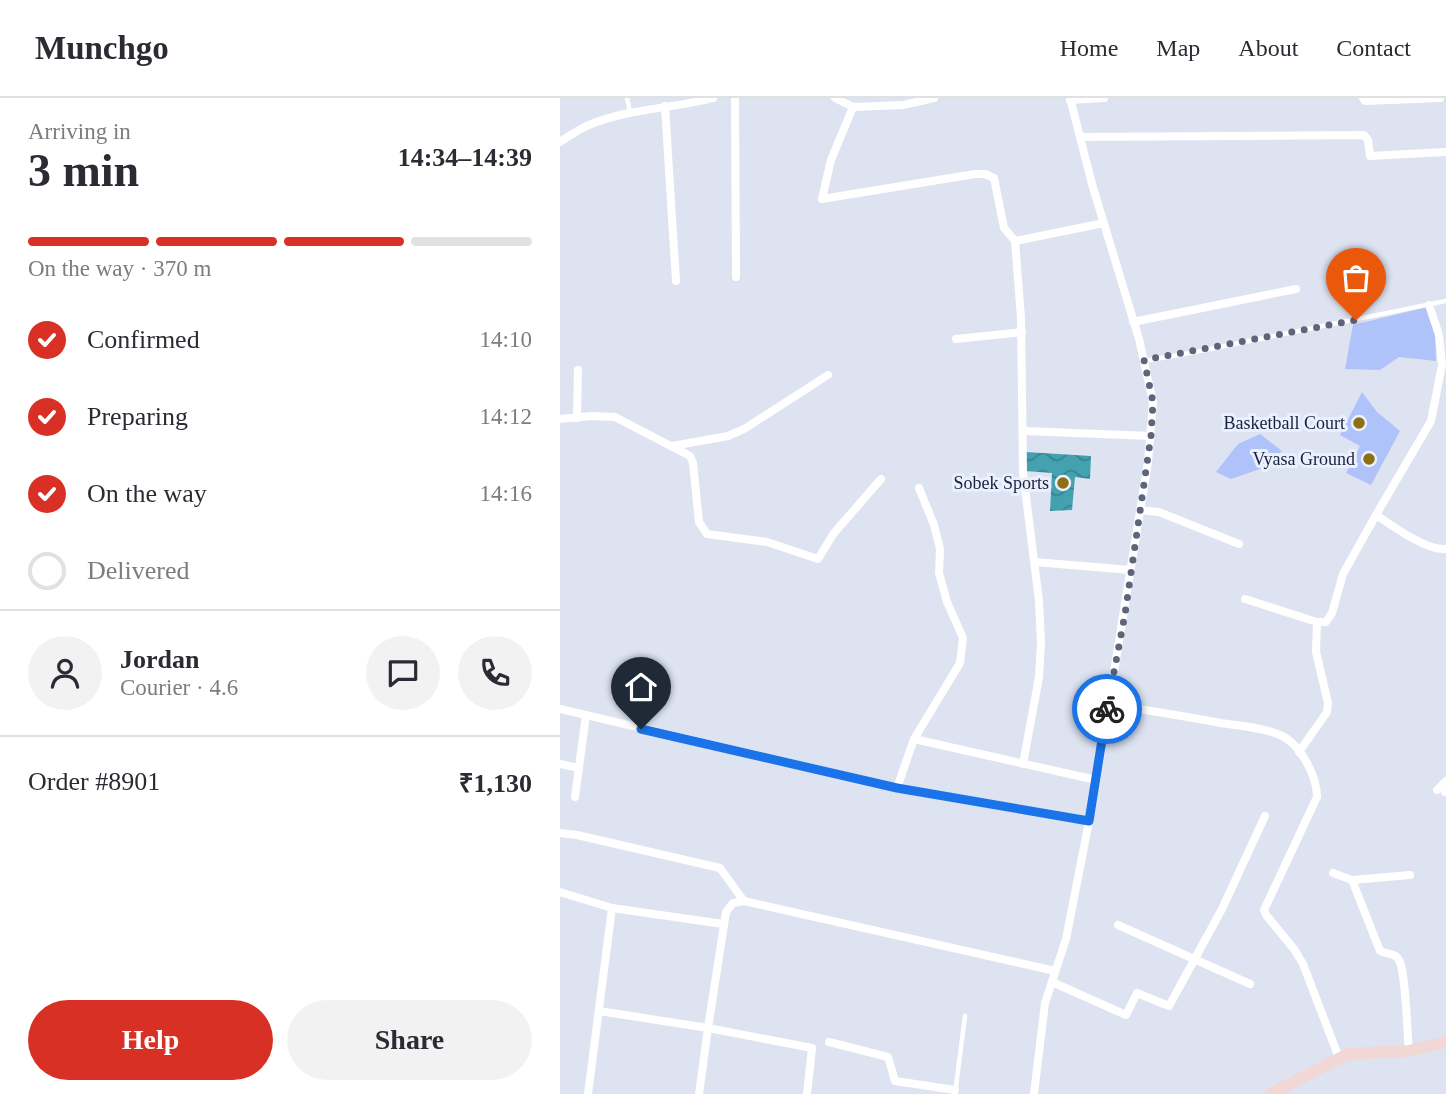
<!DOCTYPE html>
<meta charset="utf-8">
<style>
:root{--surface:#fff;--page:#f2f2f3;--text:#2b2b33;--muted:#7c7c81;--line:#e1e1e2;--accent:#d93025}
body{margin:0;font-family:"Times New Roman",serif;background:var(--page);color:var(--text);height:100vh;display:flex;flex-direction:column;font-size:26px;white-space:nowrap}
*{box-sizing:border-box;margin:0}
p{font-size:23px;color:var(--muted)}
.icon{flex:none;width:38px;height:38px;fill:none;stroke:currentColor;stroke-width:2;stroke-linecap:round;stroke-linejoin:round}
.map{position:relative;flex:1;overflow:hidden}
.panel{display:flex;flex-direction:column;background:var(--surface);width:560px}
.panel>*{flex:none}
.pin{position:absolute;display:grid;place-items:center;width:60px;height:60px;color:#fff;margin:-72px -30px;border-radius:50% 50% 50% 0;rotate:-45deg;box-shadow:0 0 7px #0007}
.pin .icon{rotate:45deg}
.courier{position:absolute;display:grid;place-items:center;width:70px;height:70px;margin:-35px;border:5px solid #1a73e8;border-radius:50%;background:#fff;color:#222;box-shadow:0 2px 9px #0007}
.summary em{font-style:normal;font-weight:600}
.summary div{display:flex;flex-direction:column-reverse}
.summary{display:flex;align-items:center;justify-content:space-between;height:119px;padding:0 28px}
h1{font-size:46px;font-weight:600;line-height:52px}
.bar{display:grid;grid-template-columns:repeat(4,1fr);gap:10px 7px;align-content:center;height:84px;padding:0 28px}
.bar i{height:9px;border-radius:5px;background:var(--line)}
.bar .selected{background:var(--accent)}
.bar p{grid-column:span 4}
.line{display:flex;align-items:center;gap:18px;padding:0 28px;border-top:2px solid var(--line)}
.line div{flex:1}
.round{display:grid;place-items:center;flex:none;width:74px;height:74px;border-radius:37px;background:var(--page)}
ol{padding:0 28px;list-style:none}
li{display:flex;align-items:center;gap:21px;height:77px}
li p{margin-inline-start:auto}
li .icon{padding:7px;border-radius:50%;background:var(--accent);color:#fff;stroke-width:4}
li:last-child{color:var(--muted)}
li i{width:38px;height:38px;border:4px solid var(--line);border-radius:50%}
.primary-button{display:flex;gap:14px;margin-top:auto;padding:14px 28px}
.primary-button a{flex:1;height:80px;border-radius:42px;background:var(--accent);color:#fff;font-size:28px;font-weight:600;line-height:80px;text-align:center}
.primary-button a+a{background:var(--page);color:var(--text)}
header{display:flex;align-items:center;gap:42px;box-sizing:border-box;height:98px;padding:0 35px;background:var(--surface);border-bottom:2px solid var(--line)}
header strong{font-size:33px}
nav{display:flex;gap:38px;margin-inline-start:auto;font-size:24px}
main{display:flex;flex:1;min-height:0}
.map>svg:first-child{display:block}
.garden{fill:#afc2fa}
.water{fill:url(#water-waves)}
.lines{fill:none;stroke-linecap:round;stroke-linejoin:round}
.lane{stroke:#fff;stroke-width:4.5}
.street{stroke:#fff;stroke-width:8}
.secondary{stroke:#f1d8d4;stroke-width:12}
.done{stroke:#5e657b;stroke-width:7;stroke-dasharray:0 12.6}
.route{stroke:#1a73e8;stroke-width:9}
.poi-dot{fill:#8c7013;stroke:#ebf0ff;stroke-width:2.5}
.labels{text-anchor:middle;stroke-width:6;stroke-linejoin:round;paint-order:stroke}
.poi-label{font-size:18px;fill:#19213b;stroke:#ebf0ff;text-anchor:end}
</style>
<header>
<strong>Munchgo</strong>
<nav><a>Home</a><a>Map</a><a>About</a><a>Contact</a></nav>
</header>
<main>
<section class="panel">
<div class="summary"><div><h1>3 min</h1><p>Arriving in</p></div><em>14:34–14:39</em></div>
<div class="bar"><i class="selected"></i><i class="selected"></i><i class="selected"></i><i></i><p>On the way · 370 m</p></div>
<ol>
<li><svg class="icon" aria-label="check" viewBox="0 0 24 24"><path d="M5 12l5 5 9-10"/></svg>Confirmed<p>14:10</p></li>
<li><svg class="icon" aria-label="check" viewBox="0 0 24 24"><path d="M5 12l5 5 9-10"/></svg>Preparing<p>14:12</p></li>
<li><svg class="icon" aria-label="check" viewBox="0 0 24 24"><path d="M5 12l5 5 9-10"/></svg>On the way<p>14:16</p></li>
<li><i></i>Delivered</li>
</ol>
<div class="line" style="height:126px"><a class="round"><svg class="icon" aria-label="person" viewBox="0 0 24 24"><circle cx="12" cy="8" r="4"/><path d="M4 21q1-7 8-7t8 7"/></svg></a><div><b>Jordan</b><p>Courier · 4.6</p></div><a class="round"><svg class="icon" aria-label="chat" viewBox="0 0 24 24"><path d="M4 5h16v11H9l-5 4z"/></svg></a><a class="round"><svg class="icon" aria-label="phone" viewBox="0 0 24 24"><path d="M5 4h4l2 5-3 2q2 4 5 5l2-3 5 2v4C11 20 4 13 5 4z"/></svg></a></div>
<div class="line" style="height:91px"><div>Order #8901</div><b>₹1,130</b></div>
<div class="primary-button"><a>Help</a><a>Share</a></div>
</section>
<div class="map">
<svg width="886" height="996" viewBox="0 0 886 996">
<defs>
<pattern id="water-waves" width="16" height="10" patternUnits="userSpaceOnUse" patternTransform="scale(1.75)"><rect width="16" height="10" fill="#44a1b0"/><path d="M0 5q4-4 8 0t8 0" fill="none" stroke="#388390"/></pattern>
</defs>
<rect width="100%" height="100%" fill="#dee3f2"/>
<g class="garden">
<path d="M 867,209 L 875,236 L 876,263 L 839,259 L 820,272 L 785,271 L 793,227 Z"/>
<path d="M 802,294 L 817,314 L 840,333 L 811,387 L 786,375 L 800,348 L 780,337 Z"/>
<path d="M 700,336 L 722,353 L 700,371 L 671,381 L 656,374 L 678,346 Z"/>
</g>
<path class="water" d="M 466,354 L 531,358 L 530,381 L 515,379 L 512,412 L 490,413 L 492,375 L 465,373 Z"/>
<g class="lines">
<g class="lane">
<path d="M 67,0 L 70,14"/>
<path d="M 584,263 L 630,255 L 886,203"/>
<path d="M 395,996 L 405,918"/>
</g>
<g class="street">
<path d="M 175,0 L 176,179"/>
<path d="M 275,0 L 293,9 L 343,7 L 374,0"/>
<path d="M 803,0 L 805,3 L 880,0"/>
<path d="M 510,2 L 544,0"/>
<path d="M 105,8 L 116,183"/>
<path d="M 293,9 L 271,62 L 262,101 L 415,76 L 425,76 L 434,80 L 444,130 L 455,143 L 544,125"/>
<path d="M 521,39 L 804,37 L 808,42 L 810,58 L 885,54"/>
<path d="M 0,44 C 9,38 19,31 29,27 C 69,10 112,11 153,0"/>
<path d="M 455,143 L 461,219 L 463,374 L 479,503 L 481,545 L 479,579 L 463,666"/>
<path d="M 573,224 L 736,191"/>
<path d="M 396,241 L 462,234"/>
<path d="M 17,320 L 18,272"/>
<path d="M 0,321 L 32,318 L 55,319 L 130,358 L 133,365 L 139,424 L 147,436 L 207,444 L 258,461 L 274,435 L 321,381"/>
<path d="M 464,333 L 591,338"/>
<path d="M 112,348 L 168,338 L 184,331 L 268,277"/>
<path d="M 580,412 L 599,414 L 679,446"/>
<path d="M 816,417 L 871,323 L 882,267 L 879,237 L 869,207"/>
<path d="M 475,464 L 570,472"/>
<path d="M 685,501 L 757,524 L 766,524 L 772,515 L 783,476 L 816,417 C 833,428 866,453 886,451"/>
<path d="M 548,606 C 586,612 623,618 661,625 C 680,628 702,629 720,637 C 740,645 757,678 757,699 L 704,812 L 706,817 L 734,851 L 743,866 L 779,960"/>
<path d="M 0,611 L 337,690 L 529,723"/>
<path d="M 354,641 L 400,565 L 403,540 L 387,504 L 379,475 L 380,451 L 374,427 L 359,390"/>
<path d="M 739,654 L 767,614 L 768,605 L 756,554 L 757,524"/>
<path d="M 0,666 L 19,670"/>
<path d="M 337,690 L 354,641 L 536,682"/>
<path d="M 877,692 L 886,683"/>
<path d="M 885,694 L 886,694"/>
<path d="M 15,699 L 26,617"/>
<path d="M 0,735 L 17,737 L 160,770 L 184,803"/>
<path d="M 773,775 L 792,782 L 820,853 C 826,856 836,855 839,862 C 846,875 847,935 849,953"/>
<path d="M 792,782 L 850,777"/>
<path d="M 0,794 L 52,810 L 163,826"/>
<path d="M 558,827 L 690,886"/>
<path d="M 492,884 L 566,917 L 577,895 L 609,908 L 662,811 L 705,718"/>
<path d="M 39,913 L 148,930 L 166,814 L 173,805 L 184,803 L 495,873"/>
<path d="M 269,944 L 328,959 L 335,983 L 395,992"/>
<path d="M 28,996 L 52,810"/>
<path d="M 139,996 L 148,930 L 252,950 L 247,996"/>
<path d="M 474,996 L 485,905 L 506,841 L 533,703 L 588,364 L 593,304 L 579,241 L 532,86 L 510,0"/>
</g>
<path class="secondary" d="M 710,996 L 788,956 L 849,953 L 886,944"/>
</g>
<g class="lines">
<path class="done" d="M 547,611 L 565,516 L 591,338 L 593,304 L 584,262 L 796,222"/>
<path class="route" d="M 81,631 L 337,690 L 529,723 L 547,611"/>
</g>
<g class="poi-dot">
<circle cx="799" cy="325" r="7"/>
<circle cx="809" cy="361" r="7"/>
<circle cx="503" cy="385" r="7"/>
</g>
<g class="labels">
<g class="poi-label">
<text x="785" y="331">Basketball Court</text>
<text x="795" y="367">Vyasa Ground</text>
<text x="489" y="391">Sobek Sports</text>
</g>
</g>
</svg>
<div class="pin" style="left:796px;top:222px;background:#ea580c"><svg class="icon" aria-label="bag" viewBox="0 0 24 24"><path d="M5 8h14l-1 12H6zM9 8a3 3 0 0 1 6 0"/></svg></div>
<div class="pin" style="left:81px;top:631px;background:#1f2937"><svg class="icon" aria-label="home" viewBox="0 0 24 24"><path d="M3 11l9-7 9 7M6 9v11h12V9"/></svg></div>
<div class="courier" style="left:547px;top:611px"><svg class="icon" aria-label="bike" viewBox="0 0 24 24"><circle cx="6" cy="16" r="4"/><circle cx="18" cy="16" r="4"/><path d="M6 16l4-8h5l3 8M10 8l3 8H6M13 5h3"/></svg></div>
</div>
</main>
